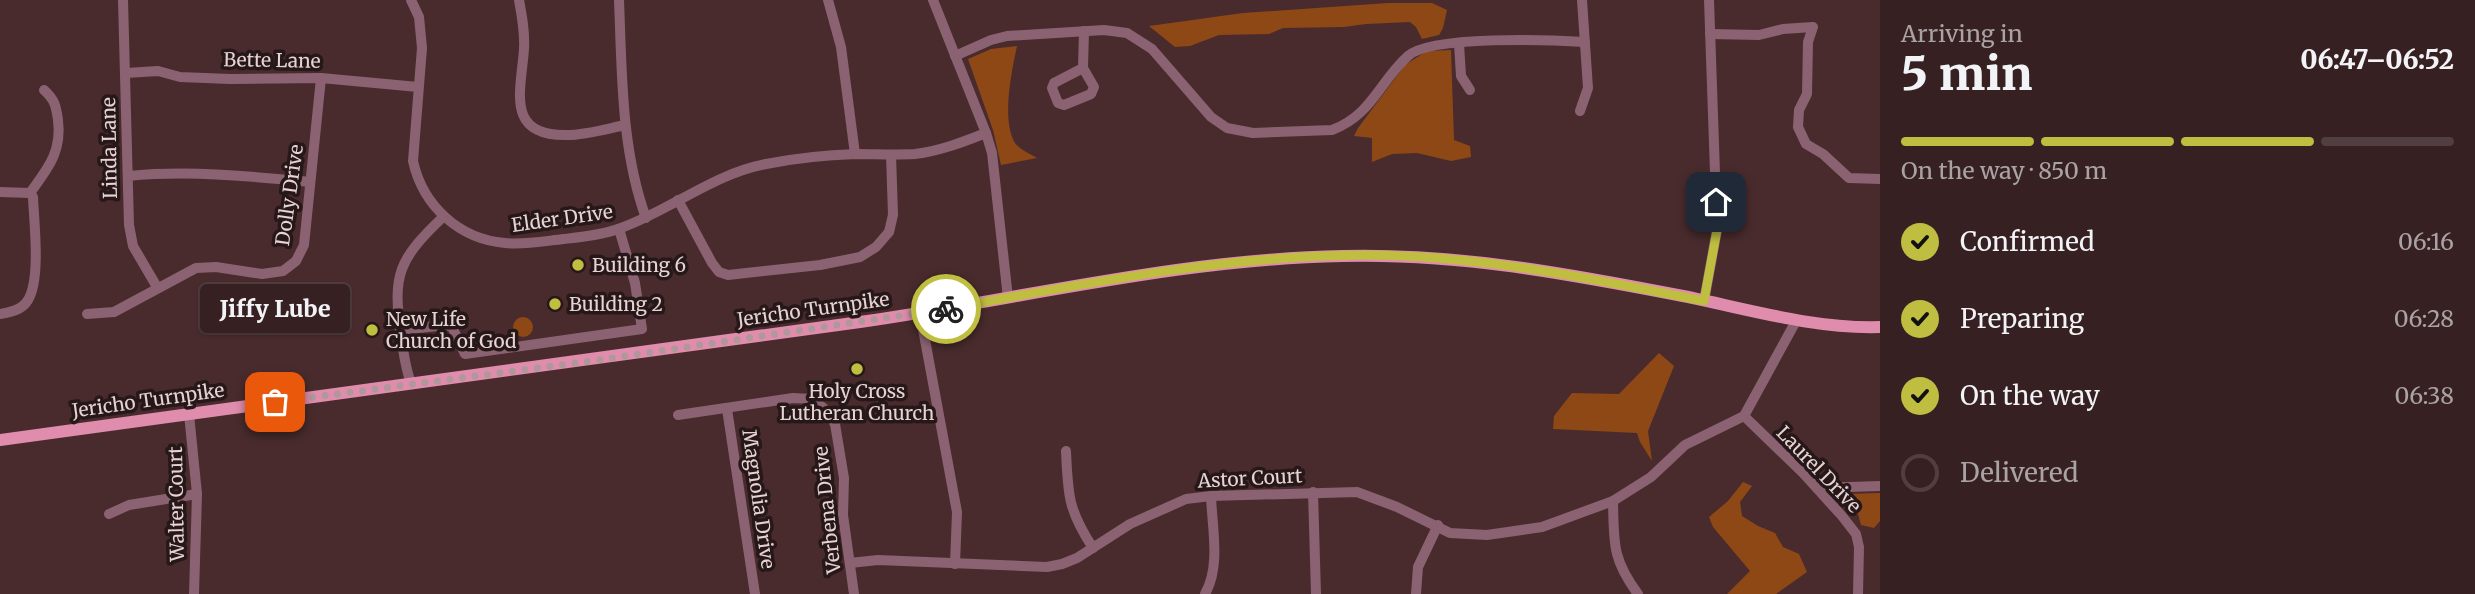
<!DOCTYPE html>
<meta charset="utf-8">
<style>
:root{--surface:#372022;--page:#3e282a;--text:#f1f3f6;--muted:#aaa3a5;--line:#513e40;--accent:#bfbe41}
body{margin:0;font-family:Merriweather,serif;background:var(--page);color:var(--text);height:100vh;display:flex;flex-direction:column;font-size:26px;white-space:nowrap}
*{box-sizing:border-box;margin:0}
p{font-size:23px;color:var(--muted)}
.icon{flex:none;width:38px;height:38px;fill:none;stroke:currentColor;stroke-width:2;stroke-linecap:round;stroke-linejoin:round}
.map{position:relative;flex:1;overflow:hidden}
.side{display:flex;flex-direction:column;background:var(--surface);width:595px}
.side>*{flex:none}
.pin{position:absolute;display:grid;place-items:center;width:60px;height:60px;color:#fff;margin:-30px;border-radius:14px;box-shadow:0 4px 10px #0006}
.courier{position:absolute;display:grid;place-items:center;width:70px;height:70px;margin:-35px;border:5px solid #bfbe41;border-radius:50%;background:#fff;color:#222;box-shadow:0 2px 9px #0007}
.bubble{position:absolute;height:49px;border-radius:7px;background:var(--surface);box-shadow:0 2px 5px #0004,0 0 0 2px var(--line);font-size:23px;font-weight:800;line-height:49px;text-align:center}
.overview em{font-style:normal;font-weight:800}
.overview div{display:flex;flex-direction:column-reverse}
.overview{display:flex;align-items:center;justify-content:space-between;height:119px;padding:0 21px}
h1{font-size:46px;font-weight:800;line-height:52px}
.bar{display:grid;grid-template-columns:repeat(4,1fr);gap:10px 7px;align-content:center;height:84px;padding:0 21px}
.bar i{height:9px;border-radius:5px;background:var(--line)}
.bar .current{background:var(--accent)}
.bar p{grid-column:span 4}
ol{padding:0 21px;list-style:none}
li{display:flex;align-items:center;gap:21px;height:77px}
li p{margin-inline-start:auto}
li .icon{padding:7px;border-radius:50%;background:var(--accent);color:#111;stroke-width:4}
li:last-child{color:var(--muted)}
li i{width:38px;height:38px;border:4px solid var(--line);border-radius:50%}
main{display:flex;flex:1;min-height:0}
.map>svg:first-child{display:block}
.green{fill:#8e4815}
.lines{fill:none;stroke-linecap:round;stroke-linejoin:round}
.minor{stroke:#8b6271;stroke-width:10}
.major{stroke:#df8cad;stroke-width:12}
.done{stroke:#b0989a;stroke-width:7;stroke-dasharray:0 12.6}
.route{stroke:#bfbe41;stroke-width:9}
.poi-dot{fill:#bfbe41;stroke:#261819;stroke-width:2.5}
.labels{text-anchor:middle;stroke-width:7;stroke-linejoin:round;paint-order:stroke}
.street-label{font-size:19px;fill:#e7d3d4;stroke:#261819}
.poi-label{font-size:19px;fill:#e7d3d4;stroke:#261819;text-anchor:start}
</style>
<main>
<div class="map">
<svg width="1880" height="594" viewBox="0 0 1880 594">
<rect width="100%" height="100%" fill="#492b2d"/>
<g class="green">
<path d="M 1388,3 L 1432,3 L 1447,10 L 1443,28 L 1439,35 L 1422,39 L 1416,27 L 1410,22 L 1366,24 L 1344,27 L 1283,28 L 1269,34 L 1219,35 L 1190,46 L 1175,47 L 1149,26 L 1243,13 Z"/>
<path d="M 1017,46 C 1012,70 1001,120 1015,143 C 1019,149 1030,154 1037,158 L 1001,165 L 993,130 L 968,59 L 991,49 Z"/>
<path d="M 1451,50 L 1454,140 L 1470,146 L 1471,157 L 1451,161 L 1417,153 L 1392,154 L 1372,162 L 1372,138 L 1354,136 L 1358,128 L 1405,65 L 1427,51 Z"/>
<circle cx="523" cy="327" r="10"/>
<path d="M 1659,353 L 1674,366 L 1648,431 L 1652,461 L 1640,442 L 1637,433 L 1553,429 L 1554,416 L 1572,393 L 1619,394 Z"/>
<path d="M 1743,482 L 1752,486 L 1740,502 L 1742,516 L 1758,526 L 1775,533 L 1783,547 L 1799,554 L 1807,572 L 1776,594 L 1727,594 L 1750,571 L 1713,527 L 1709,517 L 1728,501 Z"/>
<path d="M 1880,493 L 1880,521 L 1874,528 L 1861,525 L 1858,514 L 1842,499 L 1843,494 Z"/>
</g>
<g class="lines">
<g class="minor">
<path d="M 123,0 L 129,225 L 133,246 L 157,287"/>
<path d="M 411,0 L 419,17 L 422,48 L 413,161 C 423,206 459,239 505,243 C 524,245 545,241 564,239 C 582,237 603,235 621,228 C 671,210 713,174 766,164 C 796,158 826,155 856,154 C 876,154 895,155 915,154 C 940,151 963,142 986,133"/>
<path d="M 519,0 C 522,16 525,32 524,49 C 521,91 505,136 567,135 C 586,135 606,129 625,125"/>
<path d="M 619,0 C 622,73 621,149 646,218"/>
<path d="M 828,0 L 841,47 L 855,154"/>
<path d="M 933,0 L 986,133 L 992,153 L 1008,298"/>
<path d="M 1710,34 L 1759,35 L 1783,29 L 1813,27 L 1808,42 L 1807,94 L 1799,110 L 1798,127 L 1806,144 L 1823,154 L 1849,178 L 1880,179"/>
<path d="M 1459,44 L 1461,76 L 1470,90"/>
<path d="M 955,56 L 991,40 L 1007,36 L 1104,30 L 1127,33 L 1152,49 L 1211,117 L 1227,128 L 1253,133 L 1332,130 C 1372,115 1379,82 1408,56 C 1431,35 1552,40 1585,42"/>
<path d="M 1083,68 L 1094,87 L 1091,94 L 1064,105 L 1058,103 L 1052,88 L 1054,83 L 1083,68 L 1084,31"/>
<path d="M 126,73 L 158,71 L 180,77 L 230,79 L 321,78 L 418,87"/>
<path d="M 1580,111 L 1588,88 L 1582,0"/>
<path d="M 128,176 C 189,170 248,176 310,182"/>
<path d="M 0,192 L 30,193 L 33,197 C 34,222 41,279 28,300 C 22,310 11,312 0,314"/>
<path d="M 30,193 C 48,168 62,152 58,120 C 56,106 55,100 44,90"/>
<path d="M 678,200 L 712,263 L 719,272 L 728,275 L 820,265 L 860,257 L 876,247 L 889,232 L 893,215 L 891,155"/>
<path d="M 1704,301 L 1717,230 L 1709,0"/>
<path d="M 920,313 L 957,512 L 955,564"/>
<path d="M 87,314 L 114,312 L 196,268 L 216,267 L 262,274 L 283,271 L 296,261 L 304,245 L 321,78"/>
<path d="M 400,330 L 447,325 L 452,327 L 465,354 L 642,329 L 635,283 L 619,229"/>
<path d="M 411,383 C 405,367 403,351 401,334 C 392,274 399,259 443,217"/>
<path d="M 727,409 L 755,594"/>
<path d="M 189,414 L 197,494 L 194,594"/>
<path d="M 678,415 L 793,398 L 812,399 L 826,410 L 835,424 L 844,478 L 843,515 L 854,594"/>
<path d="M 1744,416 L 1803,473 L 1842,516 L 1856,534 L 1859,547 L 1858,594"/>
<path d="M 1066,451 C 1068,495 1068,510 1093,548"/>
<path d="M 1817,488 L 1880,486"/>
<path d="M 1313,492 L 1316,594"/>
<path d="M 1613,501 C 1614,543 1612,559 1638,594"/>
<path d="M 109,514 L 129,505 L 197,494"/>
<path d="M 850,563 L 878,560 L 1047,567 L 1062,564 L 1077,558 L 1130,524 L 1186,499 L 1211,496 L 1357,492 L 1397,507 L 1450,533 L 1487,535 L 1542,527 L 1613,501 L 1651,477 L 1685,445 L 1744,416 L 1796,321"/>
<path d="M 1205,594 C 1221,566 1212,527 1211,496"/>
<path d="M 1416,594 L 1418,567 L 1438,525"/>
</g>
<path class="major" d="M 0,440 C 287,400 574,363 860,322 C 1021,299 1180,259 1342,256 C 1458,253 1570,274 1683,296 C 1748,309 1813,329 1880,327"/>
</g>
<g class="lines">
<path class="done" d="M 275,402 L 598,360 L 946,309"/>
<path class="route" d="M 946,309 C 1083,284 1222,256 1362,255 C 1478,255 1590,278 1704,301 L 1717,230 L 1716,202"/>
</g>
<g class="poi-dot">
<circle cx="578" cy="265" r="7"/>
<circle cx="555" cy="304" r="7"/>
<circle cx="372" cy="330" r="7"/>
<circle cx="857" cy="369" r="7"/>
</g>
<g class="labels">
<g class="street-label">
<text transform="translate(272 60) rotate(1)" y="7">Bette Lane</text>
<text transform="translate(109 148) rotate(-91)" y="7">Linda Lane</text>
<text transform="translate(289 195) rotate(-82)" y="7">Dolly Drive</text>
<text transform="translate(562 218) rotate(-8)" y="7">Elder Drive</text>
<text transform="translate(813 309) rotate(-8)" y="7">Jericho Turnpike</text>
<text transform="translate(148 400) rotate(-8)" y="7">Jericho Turnpike</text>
<text transform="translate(1819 469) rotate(46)" y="7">Laurel Drive</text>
<text transform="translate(1250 478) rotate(-3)" y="7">Astor Court</text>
<text transform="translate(759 499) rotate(82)" y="7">Magnolia Drive</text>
<text transform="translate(176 504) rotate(-91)" y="7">Walter Court</text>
<text transform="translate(827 510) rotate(-96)" y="7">Verbena Drive</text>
</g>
<g class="poi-label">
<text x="592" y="272">Building 6</text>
<text x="569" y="311">Building 2</text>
<text x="386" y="326">New Life<tspan x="386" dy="22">Church of God</tspan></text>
<text x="857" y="398" text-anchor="middle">Holy Cross<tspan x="857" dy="22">Lutheran Church</tspan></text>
</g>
</g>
</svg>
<div class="pin" style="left:275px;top:402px;background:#ea580c"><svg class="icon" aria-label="bag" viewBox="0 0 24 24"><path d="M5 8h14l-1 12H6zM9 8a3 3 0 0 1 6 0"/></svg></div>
<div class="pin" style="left:1716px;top:202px;background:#1f2937"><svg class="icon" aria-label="home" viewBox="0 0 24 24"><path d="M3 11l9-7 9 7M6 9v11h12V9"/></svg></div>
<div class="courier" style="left:946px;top:309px"><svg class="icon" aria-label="bike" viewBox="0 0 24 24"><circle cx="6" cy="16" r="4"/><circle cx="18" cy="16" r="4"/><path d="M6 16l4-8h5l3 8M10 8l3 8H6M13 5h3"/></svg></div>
<div class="bubble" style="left:200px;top:284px;width:150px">Jiffy Lube</div>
</div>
<section class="side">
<div class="overview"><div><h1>5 min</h1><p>Arriving in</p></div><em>06:47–06:52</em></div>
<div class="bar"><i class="current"></i><i class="current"></i><i class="current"></i><i></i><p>On the way · 850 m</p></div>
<ol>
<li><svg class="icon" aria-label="check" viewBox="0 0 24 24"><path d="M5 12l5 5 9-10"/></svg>Confirmed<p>06:16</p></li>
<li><svg class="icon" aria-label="check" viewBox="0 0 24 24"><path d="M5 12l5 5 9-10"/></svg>Preparing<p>06:28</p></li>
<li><svg class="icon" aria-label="check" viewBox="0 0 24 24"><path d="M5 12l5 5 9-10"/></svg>On the way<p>06:38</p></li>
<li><i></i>Delivered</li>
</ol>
</section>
</main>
